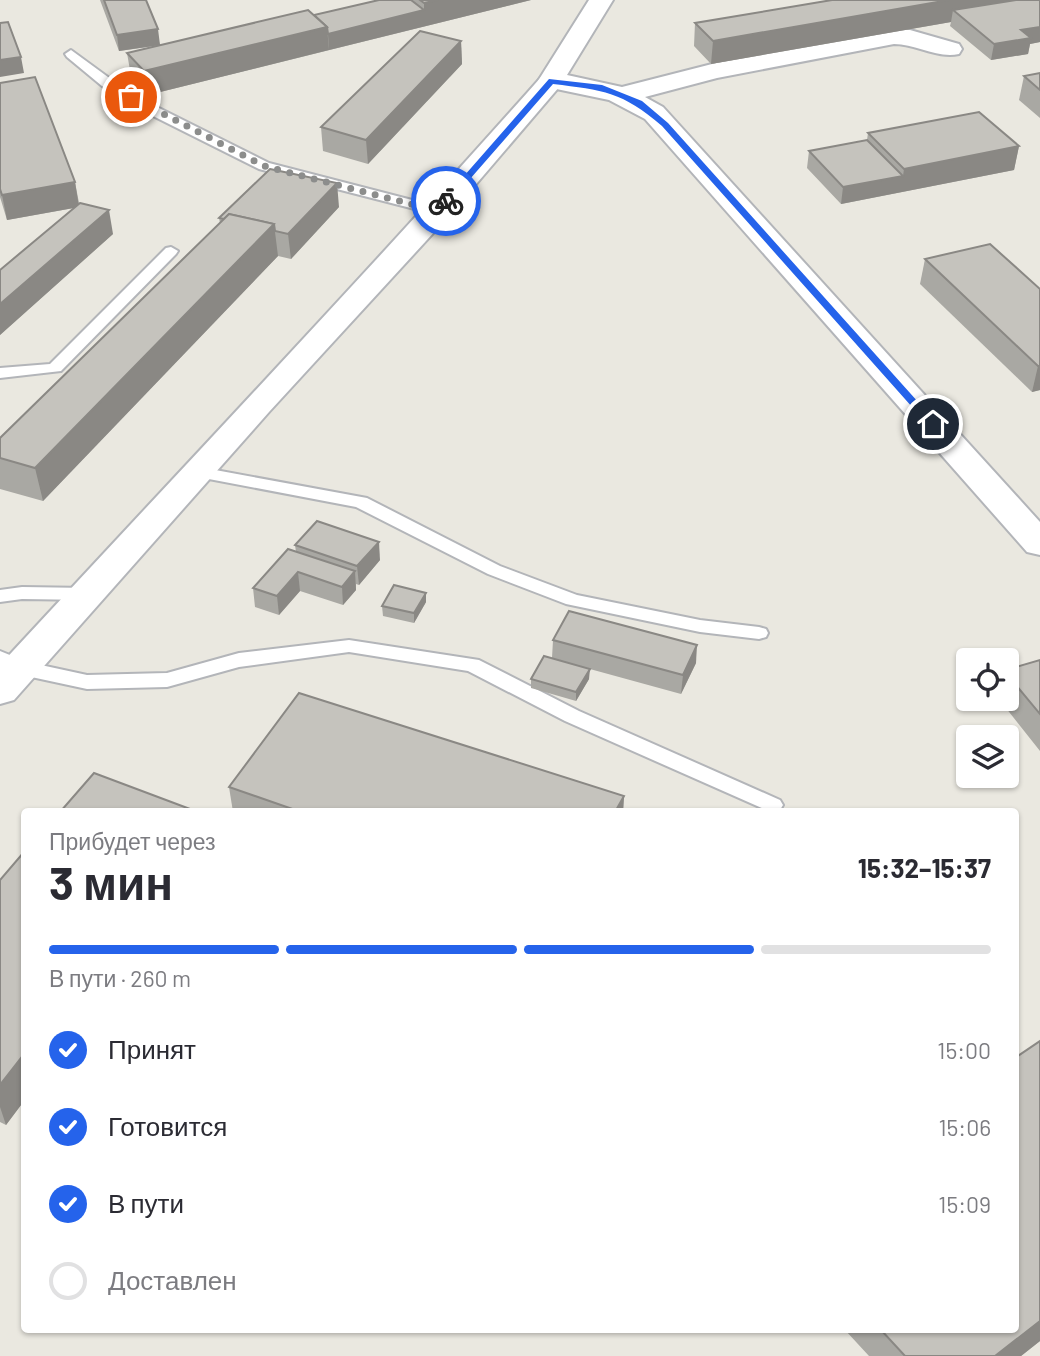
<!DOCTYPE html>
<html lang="ru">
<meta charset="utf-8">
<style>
:root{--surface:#fff;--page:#f2f2f3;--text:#2b2b33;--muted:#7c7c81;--line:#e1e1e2;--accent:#2563eb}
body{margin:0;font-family:Barlow,sans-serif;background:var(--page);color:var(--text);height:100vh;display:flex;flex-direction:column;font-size:26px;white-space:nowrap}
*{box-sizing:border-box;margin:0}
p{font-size:23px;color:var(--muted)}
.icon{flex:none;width:38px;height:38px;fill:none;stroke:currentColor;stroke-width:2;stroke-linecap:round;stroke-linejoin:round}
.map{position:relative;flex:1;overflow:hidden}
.side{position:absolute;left:21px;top:808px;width:998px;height:525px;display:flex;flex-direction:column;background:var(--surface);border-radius:7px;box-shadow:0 2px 5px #0004}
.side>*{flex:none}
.tools{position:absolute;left:956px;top:648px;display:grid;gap:14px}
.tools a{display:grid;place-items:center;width:63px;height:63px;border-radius:7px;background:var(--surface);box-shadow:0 2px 5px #0004;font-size:35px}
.pin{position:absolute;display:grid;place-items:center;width:60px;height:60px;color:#fff;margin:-30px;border:4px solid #fff;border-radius:50%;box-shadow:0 2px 7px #0007}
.courier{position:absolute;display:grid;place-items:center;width:70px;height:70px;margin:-35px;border:5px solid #2563eb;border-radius:50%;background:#fff;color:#222;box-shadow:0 2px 9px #0007}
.overview em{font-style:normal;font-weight:700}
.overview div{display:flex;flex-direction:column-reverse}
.overview{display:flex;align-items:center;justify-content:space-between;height:119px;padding:0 28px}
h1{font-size:46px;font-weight:700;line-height:52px}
.bar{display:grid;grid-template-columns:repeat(4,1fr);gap:10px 7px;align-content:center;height:84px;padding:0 28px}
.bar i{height:9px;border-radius:5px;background:var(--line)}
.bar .on{background:var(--accent)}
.bar p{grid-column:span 4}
ol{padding:0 28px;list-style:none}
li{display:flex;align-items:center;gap:21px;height:77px}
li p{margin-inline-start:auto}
li .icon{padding:7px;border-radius:50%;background:var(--accent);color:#fff;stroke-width:4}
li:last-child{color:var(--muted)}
li i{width:38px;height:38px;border:4px solid var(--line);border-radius:50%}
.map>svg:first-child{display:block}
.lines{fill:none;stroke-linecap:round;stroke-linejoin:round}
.service-casing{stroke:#b3b5b9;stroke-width:4}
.minor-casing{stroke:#b3b5b9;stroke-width:4}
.tertiary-casing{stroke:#b3b5b9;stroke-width:4}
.service{fill:#fff;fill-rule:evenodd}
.minor{fill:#fff;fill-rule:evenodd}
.tertiary{fill:#fff;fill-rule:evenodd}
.wall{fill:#a9a8a3}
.shaded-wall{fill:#8a8884}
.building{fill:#c5c3bd;stroke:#8a8884;stroke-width:2}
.route{fill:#2563eb}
.done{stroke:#8c8d8c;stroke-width:7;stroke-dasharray:0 12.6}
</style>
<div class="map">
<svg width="1040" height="1356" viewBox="0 0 1040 1356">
<rect width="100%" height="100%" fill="#eae8e0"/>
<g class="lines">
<defs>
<g id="service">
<path d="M 71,50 L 112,80 L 159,108 L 269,163 L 443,208 L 445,211 L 438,215 L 259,169 L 149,114 L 102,86 L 67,57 L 65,54 Z"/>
<path d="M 171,247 L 178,251 L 176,254 L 61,371 L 0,378 L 0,368 L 50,364 L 166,248 Z"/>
<path d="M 199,467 L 367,498 L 500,566 L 577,595 L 700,620 L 759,627 L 766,629 L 768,633 L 766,637 L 759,639 L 700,632 L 566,604 L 488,574 L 356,507 L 193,476 L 190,472 L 193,468 Z"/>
<path d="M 22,587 L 89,588 L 98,594 L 89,600 L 22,599 L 0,602 L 0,590 Z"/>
<path d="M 349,640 L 479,660 L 579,711 L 780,800 L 783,805 L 780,810 L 766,810 L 565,721 L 468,671 L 349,652 L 239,667 L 167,687 L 87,689 L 22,675 L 0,666 L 0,651 L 27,662 L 87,675 L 167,673 L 239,653 Z"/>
</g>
<path id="minor" d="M 589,0 L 613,0 L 567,75 L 622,87 L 716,63 L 894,30 L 910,30 L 959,44 L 962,49 L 959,54 C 938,59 916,44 894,44 L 717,78 L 645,97 L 663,107 L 1040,522 L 1040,555 L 1027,552 L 645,119 L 609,100 L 542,86 L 538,81 Z"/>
<path id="tertiary" d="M 551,73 L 560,76 L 564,81 L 560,86 L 448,217 L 269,412 L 14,700 L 0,704 L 0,665 C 181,469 365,276 542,76 Z"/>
</defs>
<use href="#service" class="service-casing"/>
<use href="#minor" class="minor-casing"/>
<use href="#tertiary" class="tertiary-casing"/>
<use href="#service" class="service"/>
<use href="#minor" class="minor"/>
<use href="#tertiary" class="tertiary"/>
</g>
<g class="wall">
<path d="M 100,0 L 146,0 L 160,45 L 314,15 L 379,0 L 531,0 L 148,95 L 131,76 L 127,53 L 155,46 L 119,51 Z"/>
<path d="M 1040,0 L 1040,42 L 1030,44 L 1028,54 L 991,60 L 950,26 L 951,22 L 711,64 L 694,46 L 695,23 Z"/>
<path d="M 461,41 L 462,64 L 368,164 L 323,151 L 321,127 Z"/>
<path d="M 1040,73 L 1040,118 L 1019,100 L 1024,76 Z"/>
<path d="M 0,83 L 75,182 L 79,203 L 113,234 L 0,335 L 0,270 L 74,208 L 7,220 L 0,197 Z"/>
<path d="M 868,133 L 1019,146 L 1014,170 L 841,204 L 807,168 L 809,151 L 867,140 Z"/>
<path d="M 339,207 L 291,259 L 278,256 L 43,501 L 0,489 L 0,438 L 220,223 L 219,218 Z"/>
<path d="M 925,259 L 1040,289 L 1040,390 L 1032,392 L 920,284 Z"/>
<path d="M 295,545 L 380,560 L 359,585 L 356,584 L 356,590 L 343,605 L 300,591 L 279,615 L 255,607 L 253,588 L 296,552 Z"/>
<path d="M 426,593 L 426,602 L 414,623 L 383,616 L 382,606 Z"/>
<path d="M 553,640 L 696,663 L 681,694 L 568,663 L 589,679 L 576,701 L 531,688 L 531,679 L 552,658 Z"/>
<path d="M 1040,660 L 1040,751 L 998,698 L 1006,698 L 1006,670 Z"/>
<path d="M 229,787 L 624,796 L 623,812 L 233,812 Z"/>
<path d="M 24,852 L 24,1101 L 6,1125 L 0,1122 L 0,880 Z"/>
<path d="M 1040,1041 L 1040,1341 L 1021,1356 L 869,1356 L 845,1330 L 1015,1330 Z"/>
</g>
<g class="shaded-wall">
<path d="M 438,0 L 531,0 L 329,50 L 328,34 L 424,10 L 424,3 Z"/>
<path d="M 949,0 L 1023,0 L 953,10 L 951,22 L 711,64 L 713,41 Z"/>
<path d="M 327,27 L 329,50 L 148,95 L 144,71 Z"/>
<path d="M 1040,27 L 1040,42 L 1030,44 L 1028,54 L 991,60 L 994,44 L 1021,30 Z"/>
<path d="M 158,29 L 160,45 L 119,51 L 117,35 Z"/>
<path d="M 461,41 L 462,64 L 368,164 L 366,140 Z"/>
<path d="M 21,57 L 24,73 L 0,77 L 0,60 Z"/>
<path d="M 1019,146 L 1014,170 L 841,204 L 843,187 L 903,176 L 904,169 Z"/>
<path d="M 75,182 L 79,207 L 7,220 L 2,195 Z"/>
<path d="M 337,183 L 339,207 L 291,259 L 288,234 Z"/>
<path d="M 109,210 L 113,234 L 0,335 L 0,304 Z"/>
<path d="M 274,224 L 278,256 L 43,501 L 35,468 Z"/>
<path d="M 1038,366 L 1040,366 L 1040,390 L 1032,392 Z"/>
<path d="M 379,542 L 380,560 L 359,585 L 357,566 Z"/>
<path d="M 355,571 L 356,590 L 343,605 L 342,587 Z"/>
<path d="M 298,572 L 300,591 L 279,615 L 277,596 Z"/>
<path d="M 426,593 L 426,602 L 414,623 L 414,613 Z"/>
<path d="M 697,645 L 696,663 L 681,694 L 683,675 Z"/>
<path d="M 590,669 L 589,679 L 576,701 L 576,692 Z"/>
<path d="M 624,796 L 623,812 L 615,812 Z"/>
<path d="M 24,1054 L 24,1101 L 6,1125 L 0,1107 L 0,1085 Z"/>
<path d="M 1040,1321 L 1040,1341 L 1021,1356 L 995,1356 Z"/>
</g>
<g class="building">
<path d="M 104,0 L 146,0 L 158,29 L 117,35 Z"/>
<path d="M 379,0 L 411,0 L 424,10 L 328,34 L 327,27 L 314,15 Z"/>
<path d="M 420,0 L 438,0 L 424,3 Z"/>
<path d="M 832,0 L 949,0 L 713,41 L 695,23 Z"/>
<path d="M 1016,0 L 1040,0 L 1040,27 L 1021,30 L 1031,38 L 994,44 L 953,10 Z"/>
<path d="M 308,10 L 327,27 L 144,71 L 127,53 Z"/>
<path d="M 8,22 L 21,57 L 0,60 L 0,23 Z"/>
<path d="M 420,31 L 461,41 L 366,140 L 321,127 Z"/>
<path d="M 1040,73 L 1040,90 L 1024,76 Z"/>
<path d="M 35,77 L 75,182 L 2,195 L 0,189 L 0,83 Z"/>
<path d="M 979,112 L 1019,146 L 904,169 L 868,133 Z"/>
<path d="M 867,140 L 903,176 L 843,187 L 809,151 Z"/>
<path d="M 270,169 L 337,183 L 288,234 L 275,231 L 274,224 L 229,214 L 224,219 L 219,218 Z"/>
<path d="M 80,203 L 109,210 L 0,304 L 0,270 Z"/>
<path d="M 229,214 L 274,224 L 35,468 L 0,458 L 0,438 Z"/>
<path d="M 990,244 L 1040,289 L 1040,366 L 1038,366 L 925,259 Z"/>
<path d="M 317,521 L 379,542 L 357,566 L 295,545 Z"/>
<path d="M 288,549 L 355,571 L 342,587 L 298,572 L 277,596 L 253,588 Z"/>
<path d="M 394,585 L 426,593 L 414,613 L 382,606 Z"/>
<path d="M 569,611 L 697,645 L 683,675 L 553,640 Z"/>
<path d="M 544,656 L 590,669 L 576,692 L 531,679 Z"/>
<path d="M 1040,660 L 1040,714 L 1006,673 L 1006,670 Z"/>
<path d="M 299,693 L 624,796 L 615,812 L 301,812 L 229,787 Z"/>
<path d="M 94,773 L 198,812 L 60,812 Z"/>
<path d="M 24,852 L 24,1054 L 0,1085 L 0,880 Z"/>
<path d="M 1040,1041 L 1040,1321 L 995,1356 L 905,1356 L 881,1330 L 1015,1330 L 1015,1058 Z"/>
</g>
<path class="route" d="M 549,79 L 602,85 L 642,101 L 668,123 L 936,422 L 936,426 L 929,426 L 662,126 C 623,92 603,90 553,84 L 449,203 L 443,203 L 443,200 Z"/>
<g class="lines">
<path class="done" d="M 131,97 L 264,166 L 438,211 L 446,201"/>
</g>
</svg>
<div class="tools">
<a><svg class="icon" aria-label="locate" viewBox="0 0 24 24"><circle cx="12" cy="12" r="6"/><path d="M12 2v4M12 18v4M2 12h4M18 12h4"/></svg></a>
<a><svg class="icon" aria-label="layers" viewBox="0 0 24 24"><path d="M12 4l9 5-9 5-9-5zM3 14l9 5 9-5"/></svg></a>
</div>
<div class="pin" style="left:131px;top:97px;background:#ea580c"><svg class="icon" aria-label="bag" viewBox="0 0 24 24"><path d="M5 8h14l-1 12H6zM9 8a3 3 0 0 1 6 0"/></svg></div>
<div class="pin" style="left:933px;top:424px;background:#1f2937"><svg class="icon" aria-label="home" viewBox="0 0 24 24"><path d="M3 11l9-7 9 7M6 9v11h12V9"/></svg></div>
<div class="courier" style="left:446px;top:201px"><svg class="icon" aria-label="bike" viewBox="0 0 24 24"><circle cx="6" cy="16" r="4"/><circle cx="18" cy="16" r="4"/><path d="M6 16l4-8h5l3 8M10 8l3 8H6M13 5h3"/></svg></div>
<section class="side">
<div class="overview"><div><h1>3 мин</h1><p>Прибудет через</p></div><em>15:32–15:37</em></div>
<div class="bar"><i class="on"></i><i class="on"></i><i class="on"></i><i></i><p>В пути · 260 m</p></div>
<ol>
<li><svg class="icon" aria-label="check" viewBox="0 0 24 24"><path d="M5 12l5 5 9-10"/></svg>Принят<p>15:00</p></li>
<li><svg class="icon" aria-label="check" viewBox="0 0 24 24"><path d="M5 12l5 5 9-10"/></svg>Готовится<p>15:06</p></li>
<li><svg class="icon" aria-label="check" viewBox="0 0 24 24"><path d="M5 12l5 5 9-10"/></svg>В пути<p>15:09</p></li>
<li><i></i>Доставлен</li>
</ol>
</section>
</div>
